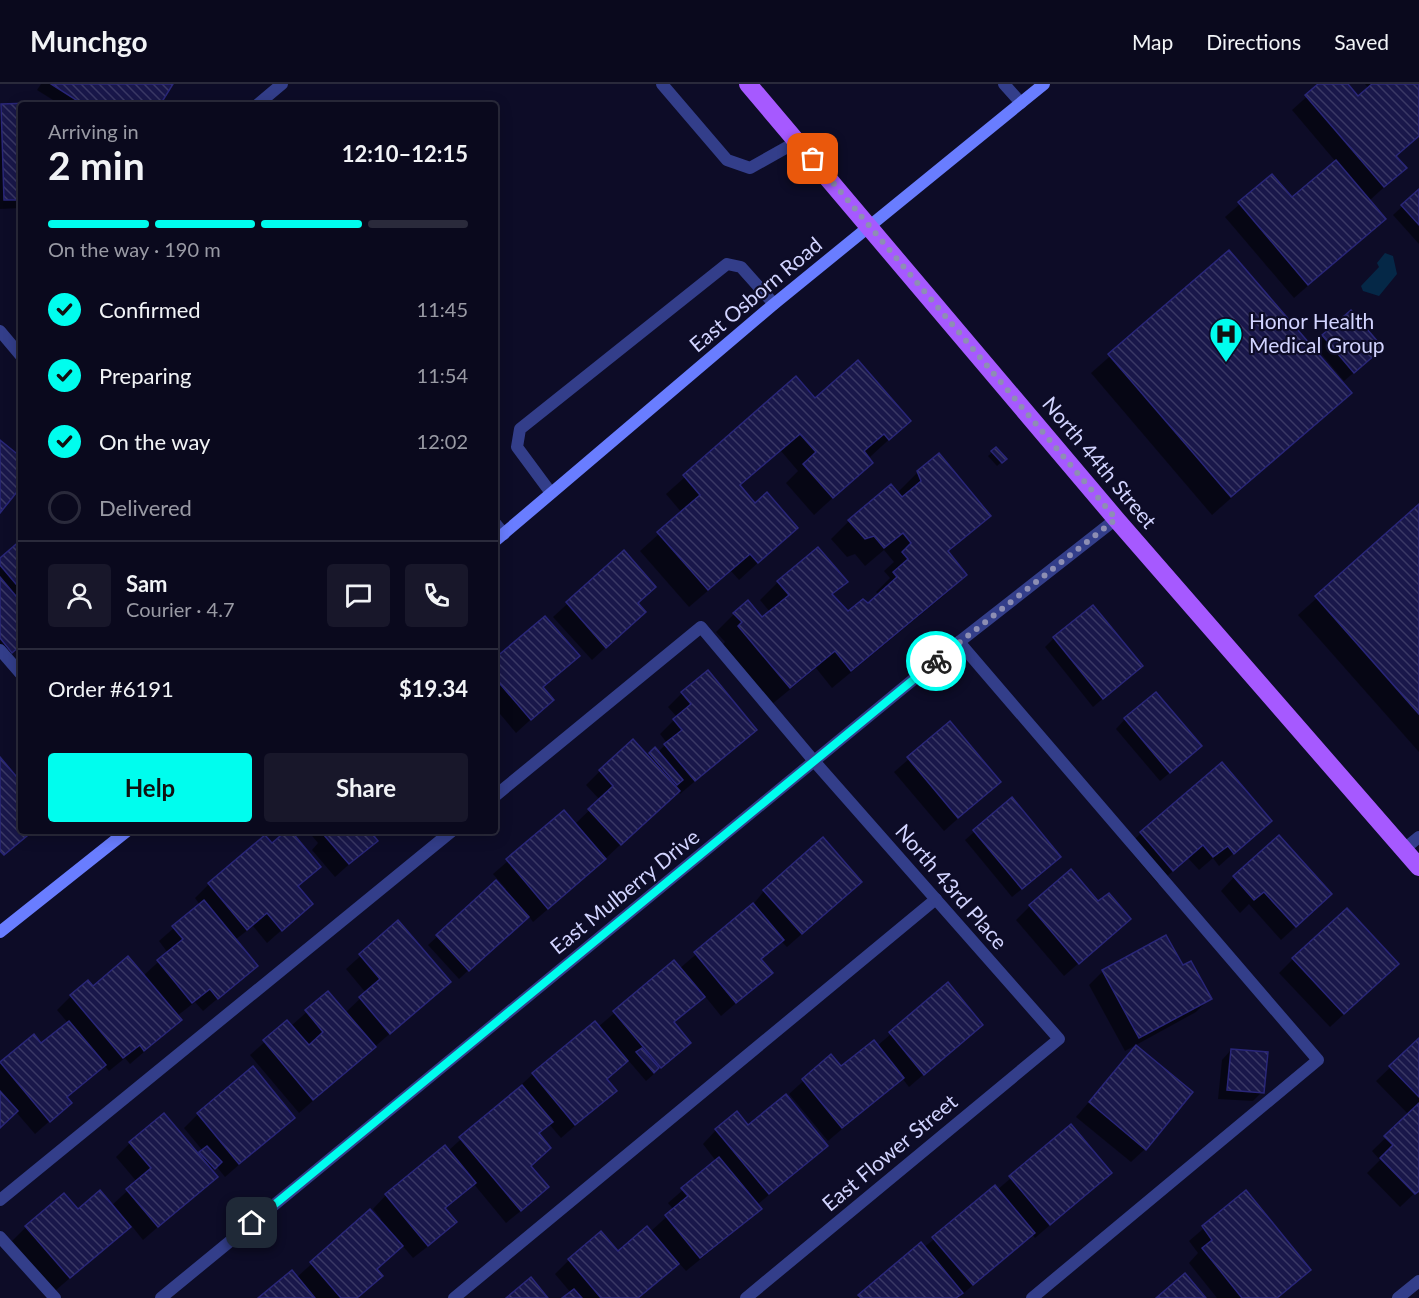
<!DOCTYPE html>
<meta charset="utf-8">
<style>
:root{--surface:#0a091d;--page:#18172a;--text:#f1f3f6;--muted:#999aa4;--line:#2a2a3b;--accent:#00fdee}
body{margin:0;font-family:Lato,sans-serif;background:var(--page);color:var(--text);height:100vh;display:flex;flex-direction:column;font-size:22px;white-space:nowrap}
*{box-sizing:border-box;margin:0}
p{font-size:20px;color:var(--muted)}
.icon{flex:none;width:33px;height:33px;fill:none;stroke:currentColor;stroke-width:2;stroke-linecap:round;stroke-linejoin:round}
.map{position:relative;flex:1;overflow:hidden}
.sheet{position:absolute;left:18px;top:18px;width:480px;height:732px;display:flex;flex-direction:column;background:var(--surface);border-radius:6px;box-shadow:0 3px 15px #0003,0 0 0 2px var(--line)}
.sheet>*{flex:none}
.pin{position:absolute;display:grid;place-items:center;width:51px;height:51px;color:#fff;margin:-26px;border-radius:12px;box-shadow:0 3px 9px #0006}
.courier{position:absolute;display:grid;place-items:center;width:60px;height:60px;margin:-30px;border:4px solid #00fdee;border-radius:50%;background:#fff;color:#222;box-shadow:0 2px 8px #0007}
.headline em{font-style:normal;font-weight:700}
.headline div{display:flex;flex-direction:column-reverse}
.headline{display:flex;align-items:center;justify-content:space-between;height:102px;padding:0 30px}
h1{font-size:39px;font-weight:700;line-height:45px}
.bar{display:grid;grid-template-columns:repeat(4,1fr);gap:9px 6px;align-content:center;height:72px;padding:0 30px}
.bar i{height:8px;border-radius:4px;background:var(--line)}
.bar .active{background:var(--accent)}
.bar p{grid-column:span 4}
.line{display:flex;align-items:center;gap:15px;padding:0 30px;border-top:2px solid var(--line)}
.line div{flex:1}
.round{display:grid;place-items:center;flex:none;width:63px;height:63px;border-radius:6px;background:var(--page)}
ol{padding:0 30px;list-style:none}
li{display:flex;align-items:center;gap:18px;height:66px}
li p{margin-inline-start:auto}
li .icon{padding:6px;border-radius:50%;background:var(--accent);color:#111;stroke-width:4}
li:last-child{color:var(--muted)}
li i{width:33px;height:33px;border:3px solid var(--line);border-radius:50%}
.cta{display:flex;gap:12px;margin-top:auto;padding:12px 30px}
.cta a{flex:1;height:69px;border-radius:6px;background:var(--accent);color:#111;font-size:24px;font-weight:700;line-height:69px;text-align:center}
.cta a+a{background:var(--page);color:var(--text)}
header{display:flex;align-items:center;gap:36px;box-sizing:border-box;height:84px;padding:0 30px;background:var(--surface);border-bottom:2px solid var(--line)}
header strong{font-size:28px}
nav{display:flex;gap:33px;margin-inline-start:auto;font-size:21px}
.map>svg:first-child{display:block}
.water{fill:#052847}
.shadow{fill:#0007}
.building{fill:url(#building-back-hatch);stroke:#292678;stroke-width:1.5}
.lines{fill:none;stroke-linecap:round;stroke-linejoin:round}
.lane{stroke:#333e8a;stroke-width:12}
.street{stroke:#333e8a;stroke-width:12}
.secondary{stroke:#697dff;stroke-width:12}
.primary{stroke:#a659ff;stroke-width:18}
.done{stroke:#8d8eb3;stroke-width:6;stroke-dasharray:0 10.8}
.route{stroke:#00fdee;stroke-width:8}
.labels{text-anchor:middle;stroke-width:4.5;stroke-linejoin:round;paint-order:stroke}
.street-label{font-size:21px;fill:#d2d4ff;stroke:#0d0c27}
.poi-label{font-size:21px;fill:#d2d4ff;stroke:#0d0c27;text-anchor:start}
</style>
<header>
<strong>Munchgo</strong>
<nav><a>Map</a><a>Directions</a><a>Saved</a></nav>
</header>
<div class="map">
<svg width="1419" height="1214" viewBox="0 0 1419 1214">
<defs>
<pattern id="building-back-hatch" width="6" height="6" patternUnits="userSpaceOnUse" patternTransform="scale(1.5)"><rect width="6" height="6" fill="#19174a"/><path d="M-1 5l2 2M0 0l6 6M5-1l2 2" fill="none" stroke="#3a3865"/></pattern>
</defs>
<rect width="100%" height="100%" fill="#0d0c27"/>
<path class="water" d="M 1385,169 L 1393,172 L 1397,190 L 1379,212 L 1363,207 L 1361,202 L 1379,183 L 1377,179 Z"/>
<g class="shadow">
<path d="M 41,0 L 172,0 L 158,21 L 61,21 L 37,6 Z"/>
<path d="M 1321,0 L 1346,0 L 1358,14 L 1369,5 L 1365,0 L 1419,0 L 1419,52 L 1395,73 L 1405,84 L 1369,117 L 1384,135 L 1294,214 L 1225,133 L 1272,92 L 1292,115 L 1336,78 L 1292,26 Z"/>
<path d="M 32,20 L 21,21 L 21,124 L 0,125 L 0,23 L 2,21 Z"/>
<path d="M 1419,107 L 1419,160 L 1393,131 Z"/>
<path d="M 1228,168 L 1350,309 L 1212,431 L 1091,289 Z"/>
<path d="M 1323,252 L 1372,273 L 1344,297 L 1314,261 Z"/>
<path d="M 796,294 L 815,316 L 909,337 L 870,373 L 865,367 L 863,369 L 871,379 L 814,431 L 786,399 L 798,387 L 781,367 L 739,403 L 755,421 L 796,444 L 739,496 L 731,487 L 689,523 L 640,467 L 682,429 L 666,410 Z"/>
<path d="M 996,365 L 1005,375 L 997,382 L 988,372 Z"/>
<path d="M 918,388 L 989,432 L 947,469 L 965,491 L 947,509 L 832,604 L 816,584 L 771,621 L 721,562 L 725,558 L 716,548 L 734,530 L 762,535 L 770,528 L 760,516 L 778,498 L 846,498 L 831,512 L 848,530 L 867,521 L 879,511 L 876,508 L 890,494 L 884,487 L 894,478 L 884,466 L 865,482 L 855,470 L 847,473 L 831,455 L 849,437 L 903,415 L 899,407 Z"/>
<path d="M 1419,422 L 1419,668 L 1298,531 Z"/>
<path d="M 21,458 L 21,561 L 2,577 L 0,574 L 0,476 Z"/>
<path d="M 624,468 L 637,520 L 630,541 L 592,576 L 553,533 Z"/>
<path d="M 1054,554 L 1141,582 L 1093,623 L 1045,563 Z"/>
<path d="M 578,572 L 542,604 L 552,616 L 516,649 L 495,624 L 495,576 Z"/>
<path d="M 682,609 L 755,646 L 680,710 L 678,707 L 590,789 L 533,838 L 528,831 L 459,895 L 428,861 L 496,799 L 503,807 L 506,805 L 493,790 L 564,728 L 575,740 L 600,716 L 586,701 L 600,687 L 647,673 L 655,665 L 658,668 L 667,659 L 660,650 L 677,633 L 668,623 Z"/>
<path d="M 1125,635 L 1191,671 L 1160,697 L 1116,645 Z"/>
<path d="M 950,639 L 999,698 L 944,747 L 894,688 Z"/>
<path d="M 1012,715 L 1050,782 L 1012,813 L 965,756 Z"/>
<path d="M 1270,737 L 1219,782 L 1213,774 L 1199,786 L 1188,774 L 1158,800 L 1127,763 L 1141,749 Z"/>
<path d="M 289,747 L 319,783 L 297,803 L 311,820 L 267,859 L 253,842 L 235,856 L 256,882 L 203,927 L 195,918 L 177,932 L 180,936 L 166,949 L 130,980 L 125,974 L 109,987 L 104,981 L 67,1014 L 70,1019 L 35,1050 L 16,1028 L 0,1044 L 0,980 L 33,952 L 41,961 L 68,939 L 57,926 L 71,912 L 93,904 L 143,892 L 168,869 L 159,857 L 200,821 L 195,814 L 209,800 L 265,753 L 272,761 Z"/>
<path d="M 308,747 L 368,747 L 376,756 L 335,793 L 312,766 L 318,759 Z"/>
<path d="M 822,755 L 846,811 L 787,863 L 781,857 L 760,876 L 771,889 L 721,932 L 704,911 L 673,940 L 689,959 L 646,997 L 628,976 L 606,997 L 615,1007 L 561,1054 L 549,1040 L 538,1050 L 530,1083 L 533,1117 L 506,1139 L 473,1099 L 444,1125 L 455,1138 L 441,1152 L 413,1174 L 402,1161 L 375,1186 L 367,1205 L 357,1214 L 261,1214 L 296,1194 L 370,1127 L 379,1137 L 381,1135 L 373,1125 L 386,1111 L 448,1067 L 533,990 L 598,943 L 674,878 L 679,885 L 751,823 L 764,807 Z"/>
<path d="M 1234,793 L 1316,824 L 1281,856 L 1249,820 L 1240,829 L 1221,807 Z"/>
<path d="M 1098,819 L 1129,835 L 1064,892 L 1016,836 L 1030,822 Z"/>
<path d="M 398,838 L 449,898 L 299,1029 L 250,971 L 287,938 L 291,942 L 328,909 L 345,929 L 366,909 L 346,885 Z"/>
<path d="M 1293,875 L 1383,894 L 1330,943 L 1279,889 Z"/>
<path d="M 1183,883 L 1210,914 L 1196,928 L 1125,967 L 1089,901 L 1103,887 Z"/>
<path d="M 948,901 L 981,941 L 909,1003 L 902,994 L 828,1057 L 789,1010 L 831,972 L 841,984 L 877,962 Z"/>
<path d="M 1419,956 L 1419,1105 L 1400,1123 L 1367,1089 L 1380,1076 L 1372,1067 L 1409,1031 L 1376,997 Z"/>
<path d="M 1136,963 L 1145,1065 L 1131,1078 L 1076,1033 Z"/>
<path d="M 1231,966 L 1262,1008 L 1253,1017 L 1218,1015 L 1222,976 Z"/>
<path d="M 198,1030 L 293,1033 L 225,1093 L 216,1082 L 211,1086 L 216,1092 L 143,1156 L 131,1141 L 55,1207 L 12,1157 L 26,1143 L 77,1127 L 111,1122 L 137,1098 L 116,1073 L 130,1059 L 198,1071 L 203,1067 L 184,1044 Z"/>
<path d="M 747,1043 L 826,1062 L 757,1121 L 760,1124 L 746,1138 L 686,1187 L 678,1178 L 638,1214 L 565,1214 L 571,1209 L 555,1190 L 569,1176 L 618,1169 L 650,1148 L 674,1126 L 668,1119 L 716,1077 L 703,1060 L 716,1046 Z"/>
<path d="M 1071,1043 L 1110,1089 L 1035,1154 L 1032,1150 L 958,1214 L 857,1214 L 920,1161 L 923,1164 L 997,1106 Z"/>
<path d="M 1246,1108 L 1309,1186 L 1278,1214 L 1217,1214 L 1189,1179 L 1198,1169 L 1189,1157 Z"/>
</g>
<g class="building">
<path d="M 51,0 L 173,0 L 160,21 L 84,21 Z"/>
<path d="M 1318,0 L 1348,0 L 1358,12 L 1372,0 L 1419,0 L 1419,52 L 1396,72 L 1407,84 L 1384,103 L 1305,11 Z"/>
<path d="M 33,19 L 34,21 L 21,21 L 21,116 L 4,116 L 1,20 Z"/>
<path d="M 1336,76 L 1386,135 L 1308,201 L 1238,118 L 1272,90 L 1292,113 Z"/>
<path d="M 1419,105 L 1419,141 L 1401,121 Z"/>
<path d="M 1229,166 L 1352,309 L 1231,413 L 1108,270 Z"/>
<path d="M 1351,226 L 1383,264 L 1354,289 L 1322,251 Z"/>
<path d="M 858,276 L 911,337 L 889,356 L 884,350 L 864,367 L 873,379 L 833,414 L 803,380 L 816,368 L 800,350 L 740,401 L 755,419 L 767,408 L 798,444 L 758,479 L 750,470 L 708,506 L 657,448 L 700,411 L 683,391 L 796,292 L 815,314 Z"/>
<path d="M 0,356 L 21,373 L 21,403 L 0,429 Z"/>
<path d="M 996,363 L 1007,375 L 1002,379 L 991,367 Z"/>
<path d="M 939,369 L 991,432 L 948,467 L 967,491 L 851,587 L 835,567 L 790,604 L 738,542 L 742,538 L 733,529 L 748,516 L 762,533 L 789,511 L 777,497 L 818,463 L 848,498 L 832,510 L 848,527 L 863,515 L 868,519 L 897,493 L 893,488 L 908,475 L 902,468 L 911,459 L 903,449 L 884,464 L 874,452 L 865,455 L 848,436 L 891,400 L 902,413 L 921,397 L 917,387 Z"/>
<path d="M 1419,420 L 1419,630 L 1315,512 Z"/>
<path d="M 21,456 L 21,506 L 0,481 L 0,474 Z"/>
<path d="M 624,466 L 656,503 L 638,519 L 646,528 L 606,564 L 566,518 Z"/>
<path d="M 0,493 L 21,518 L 21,561 L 12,569 L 0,554 Z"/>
<path d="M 1093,521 L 1143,582 L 1103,615 L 1053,553 Z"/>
<path d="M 545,532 L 580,572 L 543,603 L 554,616 L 531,636 L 495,594 L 495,574 Z"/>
<path d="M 708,586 L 757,646 L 695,697 L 664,660 L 682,646 L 673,635 L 691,620 L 681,608 Z"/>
<path d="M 1156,608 L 1202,662 L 1170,689 L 1124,634 Z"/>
<path d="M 950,637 L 1001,698 L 958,734 L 907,673 Z"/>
<path d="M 633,655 L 680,707 L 621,761 L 588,725 L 613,702 L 599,686 Z"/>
<path d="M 655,663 L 683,696 L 677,701 L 649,669 Z"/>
<path d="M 0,673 L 21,698 L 21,747 L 33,747 L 4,771 L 0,767 Z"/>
<path d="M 1222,678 L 1272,737 L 1234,770 L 1228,762 L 1213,773 L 1203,761 L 1173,787 L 1140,748 Z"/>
<path d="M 1012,713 L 1061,773 L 1022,805 L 973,746 Z"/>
<path d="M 564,726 L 606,775 L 548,825 L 506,775 Z"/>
<path d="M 286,747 L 291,747 L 321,783 L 298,802 L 313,820 L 282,847 L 267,829 L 247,846 L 208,799 L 265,751 L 272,759 Z"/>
<path d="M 329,747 L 370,747 L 378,757 L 349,780 L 324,751 Z"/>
<path d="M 1279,751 L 1332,810 L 1296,843 L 1264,808 L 1254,816 L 1233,792 Z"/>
<path d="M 823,753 L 862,798 L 802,850 L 763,806 Z"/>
<path d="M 1071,785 L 1098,817 L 1109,809 L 1131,835 L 1079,880 L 1029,821 Z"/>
<path d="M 496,796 L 529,833 L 469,887 L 436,851 Z"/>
<path d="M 204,816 L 258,882 L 218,915 L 210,905 L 192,919 L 157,876 L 183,855 L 172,842 Z"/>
<path d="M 753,819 L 784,856 L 761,875 L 773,889 L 736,919 L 694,868 Z"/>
<path d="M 1347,824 L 1399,880 L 1344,930 L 1292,874 Z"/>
<path d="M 398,836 L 451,898 L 390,950 L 359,913 L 380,895 L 359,870 Z"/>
<path d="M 1166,851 L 1183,881 L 1191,877 L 1212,915 L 1139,954 L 1102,886 Z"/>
<path d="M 128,872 L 182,936 L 144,967 L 140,961 L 123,974 L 70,911 L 88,896 L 93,902 Z"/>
<path d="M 674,876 L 705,913 L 674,938 L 691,959 L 661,984 L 613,927 Z"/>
<path d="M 948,898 L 983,941 L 924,991 L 889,948 Z"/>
<path d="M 328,907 L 376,963 L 313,1016 L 263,956 L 287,936 L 309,961 L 323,948 L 305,926 Z"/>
<path d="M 69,937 L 106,981 L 67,1013 L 72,1019 L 50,1038 L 0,978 L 34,950 L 41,959 Z"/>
<path d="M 595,937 L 628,977 L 607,995 L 617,1007 L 575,1041 L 532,989 Z"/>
<path d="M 1419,954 L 1419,1013 L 1389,982 Z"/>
<path d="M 874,956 L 904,994 L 842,1044 L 802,995 L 831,970 L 841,982 Z"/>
<path d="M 1136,961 L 1193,1008 L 1146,1066 L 1089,1018 Z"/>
<path d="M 642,964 L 659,984 L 654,989 L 636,968 Z"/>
<path d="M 1231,965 L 1268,968 L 1264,1009 L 1227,1006 Z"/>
<path d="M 253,982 L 295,1034 L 239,1080 L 197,1029 Z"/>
<path d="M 522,1001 L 553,1038 L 539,1049 L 551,1064 L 531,1082 L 549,1103 L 521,1127 L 459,1053 Z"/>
<path d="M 0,1007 L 18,1027 L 0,1044 Z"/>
<path d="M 786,1010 L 828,1062 L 769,1110 L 715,1045 L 737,1027 L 748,1041 Z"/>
<path d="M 1419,1019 L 1419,1107 L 1415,1110 L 1380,1074 L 1393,1061 L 1384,1052 Z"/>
<path d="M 164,1029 L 218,1093 L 158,1143 L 126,1105 L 151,1084 L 129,1058 Z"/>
<path d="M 1071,1040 L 1112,1089 L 1050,1141 L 1009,1092 Z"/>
<path d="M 445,1061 L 476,1099 L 445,1124 L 457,1138 L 428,1162 L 385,1110 Z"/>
<path d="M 207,1062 L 222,1078 L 215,1085 L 199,1068 Z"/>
<path d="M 719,1073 L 762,1125 L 700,1174 L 665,1131 L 688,1112 L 681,1104 Z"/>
<path d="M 995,1101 L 1035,1149 L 973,1201 L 932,1153 Z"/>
<path d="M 100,1106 L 131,1143 L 70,1194 L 25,1142 L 64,1109 L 78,1125 Z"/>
<path d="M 1246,1106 L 1311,1186 L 1277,1214 L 1242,1214 L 1202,1164 L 1212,1156 L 1202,1142 Z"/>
<path d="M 370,1125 L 403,1162 L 377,1185 L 383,1192 L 357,1214 L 341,1214 L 310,1178 Z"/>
<path d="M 647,1142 L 679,1180 L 638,1214 L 601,1214 L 568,1175 L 601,1147 L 618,1167 Z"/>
<path d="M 921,1158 L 963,1209 L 956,1214 L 861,1214 L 858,1211 Z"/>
<path d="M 292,1186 L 315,1214 L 258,1214 Z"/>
<path d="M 1185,1189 L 1206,1214 L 1156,1214 Z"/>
<path d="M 531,1193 L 548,1214 L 506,1214 Z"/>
<path d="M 574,1205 L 582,1214 L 562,1214 Z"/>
</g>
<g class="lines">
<g class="lane">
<path d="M 662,0 L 727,76 L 750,84 L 798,57"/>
<path d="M 1004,0 L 1021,19"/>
<path d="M 257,21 L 282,0"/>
<path d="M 551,409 L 517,363 L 520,345 L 727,180 L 741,183 L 774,220"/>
<path d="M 495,439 L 504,450"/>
<path d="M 959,558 L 1318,976 L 1032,1214"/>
<path d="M 0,566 L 21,590"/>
<path d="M 495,712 L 701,543 L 814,677"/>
<path d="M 0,1116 L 452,747"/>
<path d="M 0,1153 L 55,1214"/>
<path d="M 454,1214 L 936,815"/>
</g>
<g class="street">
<path d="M 0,247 L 21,272"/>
<path d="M 1403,766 L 1419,753"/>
<path d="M 161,1214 L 959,558 L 1116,435"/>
<path d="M 746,1214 L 1059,955 L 814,677"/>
<path d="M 1398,1214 L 1419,1197"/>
</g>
<g class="secondary">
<path d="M 495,457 L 774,220 L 1044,0"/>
<path d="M 0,848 L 127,747"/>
</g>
<path class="primary" d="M 748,0 L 1116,435 L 1419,783"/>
</g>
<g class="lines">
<path class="done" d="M 813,75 L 1116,435 L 936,577"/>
<path class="route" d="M 252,1139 L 936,577"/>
</g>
<defs>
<symbol id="hospital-pin" viewBox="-11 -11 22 30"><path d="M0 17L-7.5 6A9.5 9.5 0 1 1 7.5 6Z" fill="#00fdee" stroke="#0d0c27"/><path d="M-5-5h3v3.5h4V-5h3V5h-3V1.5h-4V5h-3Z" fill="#111"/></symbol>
</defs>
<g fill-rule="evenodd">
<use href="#hospital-pin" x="1207" y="231" width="38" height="52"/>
</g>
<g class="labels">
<g class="street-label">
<text transform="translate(756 211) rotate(-40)" y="7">East Osborn Road</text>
<text transform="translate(1099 379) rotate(50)" y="7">North 44th Street</text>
<text transform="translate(951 803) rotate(49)" y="7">North 43rd Place</text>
<text transform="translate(625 808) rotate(-39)" y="7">East Mulberry Drive</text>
<text transform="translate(890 1069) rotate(-40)" y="7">East Flower Street</text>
</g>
<g class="poi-label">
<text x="1249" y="245">Honor Health<tspan x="1249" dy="24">Medical Group</tspan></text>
</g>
</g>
</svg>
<div class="pin" style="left:813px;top:75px;background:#ea580c"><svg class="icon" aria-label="bag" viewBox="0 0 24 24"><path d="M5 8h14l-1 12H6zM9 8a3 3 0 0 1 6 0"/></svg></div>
<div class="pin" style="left:252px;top:1139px;background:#1f2937"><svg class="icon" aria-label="home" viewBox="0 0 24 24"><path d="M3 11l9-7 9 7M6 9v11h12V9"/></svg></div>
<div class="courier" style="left:936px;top:577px"><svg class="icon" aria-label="bike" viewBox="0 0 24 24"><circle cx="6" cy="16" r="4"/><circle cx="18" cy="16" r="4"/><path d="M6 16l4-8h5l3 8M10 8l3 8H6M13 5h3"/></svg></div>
<section class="sheet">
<div class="headline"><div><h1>2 min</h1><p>Arriving in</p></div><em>12:10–12:15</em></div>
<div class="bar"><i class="active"></i><i class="active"></i><i class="active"></i><i></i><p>On the way · 190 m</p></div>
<ol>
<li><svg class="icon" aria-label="check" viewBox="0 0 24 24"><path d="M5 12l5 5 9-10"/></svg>Confirmed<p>11:45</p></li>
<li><svg class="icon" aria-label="check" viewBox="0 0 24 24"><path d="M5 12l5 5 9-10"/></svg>Preparing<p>11:54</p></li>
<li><svg class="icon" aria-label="check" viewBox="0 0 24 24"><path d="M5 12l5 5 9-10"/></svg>On the way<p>12:02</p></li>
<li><i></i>Delivered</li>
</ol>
<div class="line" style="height:108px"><a class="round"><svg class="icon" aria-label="person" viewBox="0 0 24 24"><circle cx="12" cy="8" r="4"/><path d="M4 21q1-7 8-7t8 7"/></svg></a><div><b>Sam</b><p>Courier · 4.7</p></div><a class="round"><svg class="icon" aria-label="chat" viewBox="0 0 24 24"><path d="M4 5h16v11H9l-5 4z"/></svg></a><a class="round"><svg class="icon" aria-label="phone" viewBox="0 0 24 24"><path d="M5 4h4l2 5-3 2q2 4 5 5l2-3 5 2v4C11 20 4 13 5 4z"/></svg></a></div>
<div class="line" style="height:78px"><div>Order #6191</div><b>$19.34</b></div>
<div class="cta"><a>Help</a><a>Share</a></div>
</section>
</div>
